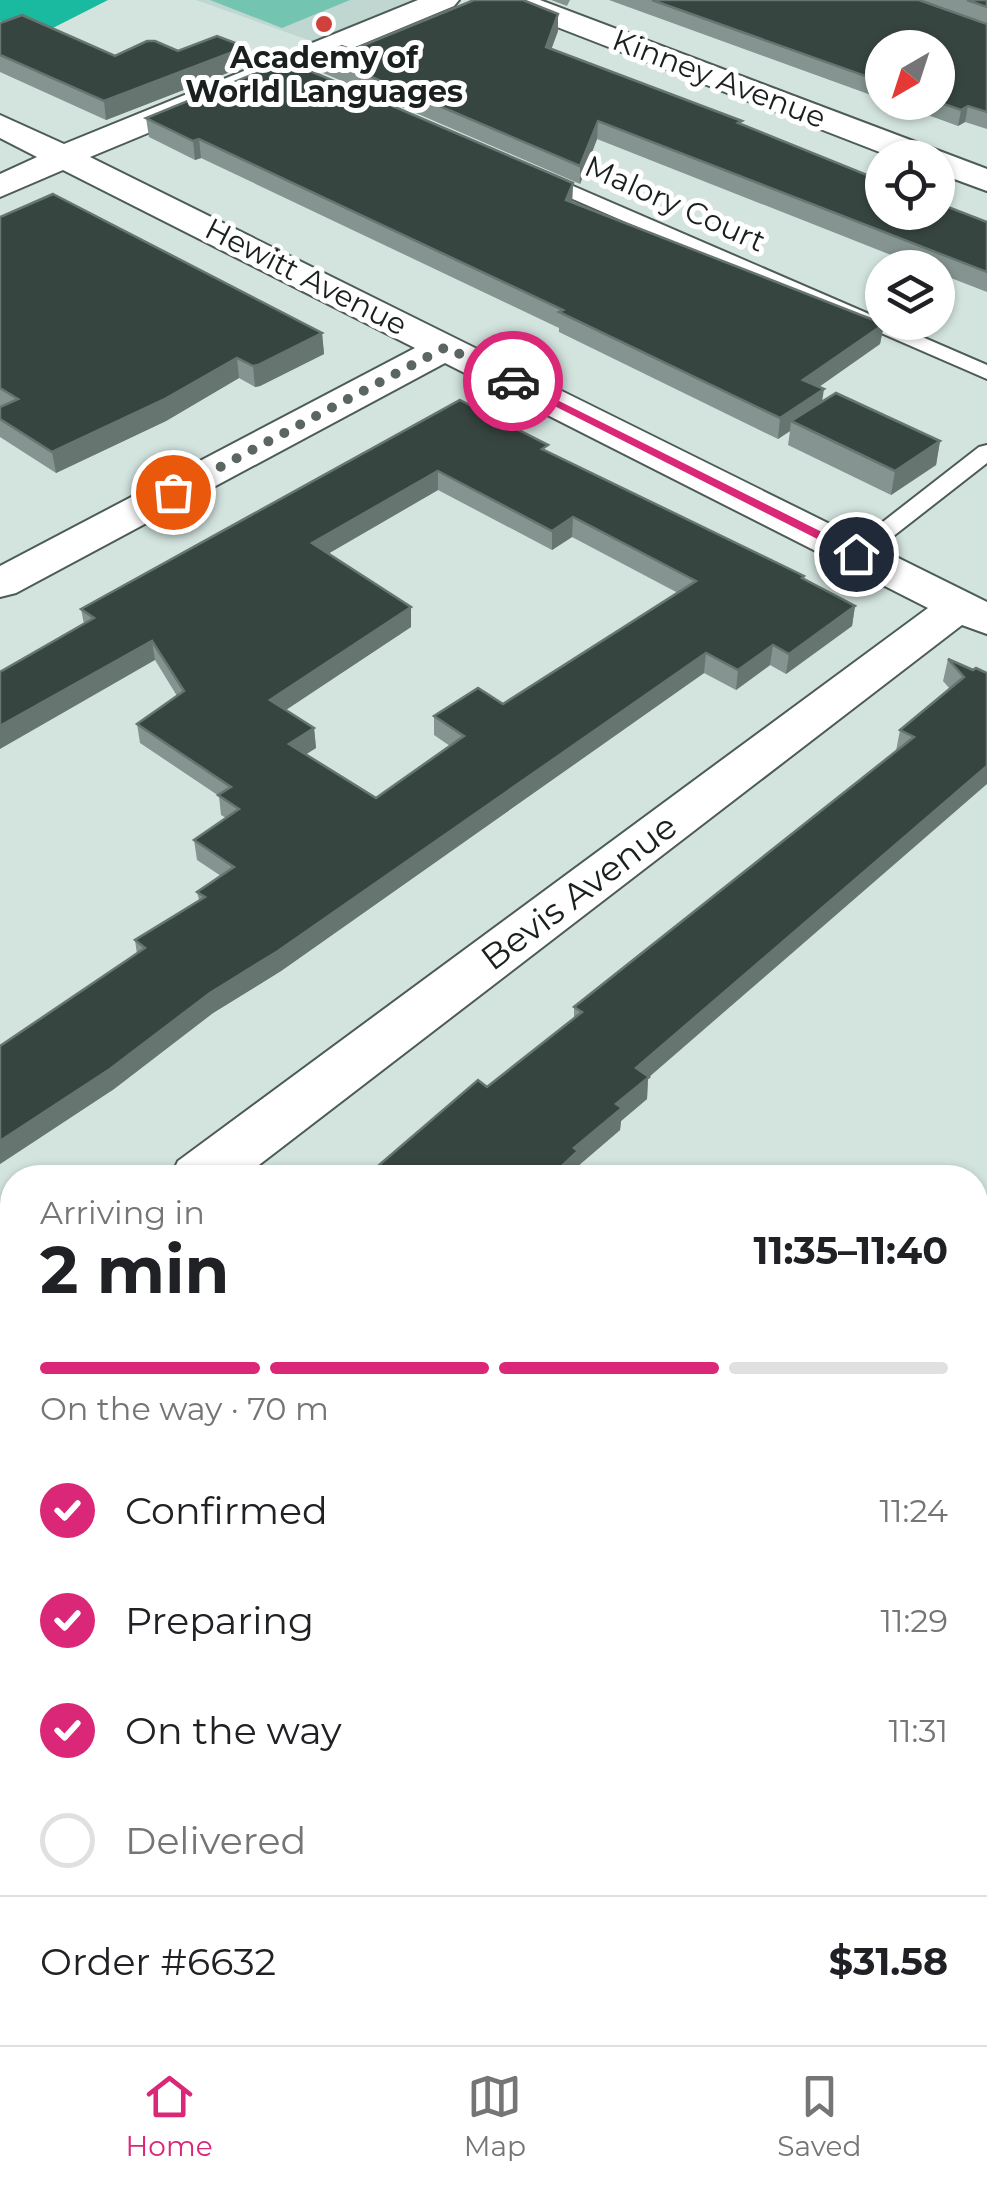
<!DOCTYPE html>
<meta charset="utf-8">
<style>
:root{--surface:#fff;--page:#f6f6f6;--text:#202124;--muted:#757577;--line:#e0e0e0;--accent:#db2777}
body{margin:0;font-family:Montserrat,sans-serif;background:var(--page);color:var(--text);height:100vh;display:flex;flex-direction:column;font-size:38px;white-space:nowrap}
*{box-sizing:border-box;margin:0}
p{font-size:32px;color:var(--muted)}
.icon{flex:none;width:55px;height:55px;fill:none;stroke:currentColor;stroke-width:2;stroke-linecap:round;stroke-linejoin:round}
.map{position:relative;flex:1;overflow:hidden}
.panel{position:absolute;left:0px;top:1165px;width:988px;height:880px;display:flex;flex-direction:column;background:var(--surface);border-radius:40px 40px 0 0;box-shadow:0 2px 8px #0004}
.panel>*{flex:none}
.needle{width:65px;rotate:219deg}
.tools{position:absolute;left:865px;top:30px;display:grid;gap:20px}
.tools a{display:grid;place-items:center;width:90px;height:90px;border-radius:50%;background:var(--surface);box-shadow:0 2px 8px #0004;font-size:50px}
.pin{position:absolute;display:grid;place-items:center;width:85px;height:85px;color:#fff;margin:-42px;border:5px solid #fff;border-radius:50%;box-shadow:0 2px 10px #0007}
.courier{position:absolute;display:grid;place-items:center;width:100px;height:100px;margin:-50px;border:8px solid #db2777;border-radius:50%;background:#fff;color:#222;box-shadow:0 2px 12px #0007}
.headline em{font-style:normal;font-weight:700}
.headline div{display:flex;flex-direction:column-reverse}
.headline{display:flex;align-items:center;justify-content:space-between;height:170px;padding:0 40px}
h1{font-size:65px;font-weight:700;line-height:75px}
.bar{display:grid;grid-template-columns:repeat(4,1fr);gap:15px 10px;align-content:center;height:120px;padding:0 40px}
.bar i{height:12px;border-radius:8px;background:var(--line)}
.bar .current{background:var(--accent)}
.bar p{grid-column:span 4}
.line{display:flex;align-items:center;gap:25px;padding:0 40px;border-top:2px solid var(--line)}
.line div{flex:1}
ol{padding:0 40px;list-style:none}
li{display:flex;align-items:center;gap:30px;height:110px}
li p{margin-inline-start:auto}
li .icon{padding:10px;border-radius:50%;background:var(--accent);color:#fff;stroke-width:4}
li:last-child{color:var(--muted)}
li i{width:55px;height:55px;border:5px solid var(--line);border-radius:50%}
.dock{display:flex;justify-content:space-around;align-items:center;height:140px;border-top:2px solid var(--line);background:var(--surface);font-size:28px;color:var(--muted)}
.dock a{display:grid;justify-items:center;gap:5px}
.dock .current{color:var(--accent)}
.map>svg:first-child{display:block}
.built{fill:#bfd7d0}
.green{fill:#73c5b1}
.forest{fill:#19ba9f}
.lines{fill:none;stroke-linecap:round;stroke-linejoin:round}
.lane-casing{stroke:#4d5b57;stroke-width:4}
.street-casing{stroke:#4d5b57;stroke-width:4}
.lane{fill:#fff;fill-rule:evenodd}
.street{fill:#fff;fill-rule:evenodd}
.wall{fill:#859490;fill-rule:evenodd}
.shaded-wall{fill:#667570}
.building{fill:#374541;stroke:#667570;stroke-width:2.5;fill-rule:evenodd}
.route{fill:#db2777}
.done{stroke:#5b6562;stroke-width:10;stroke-dasharray:0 18}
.poi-dot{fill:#cf413a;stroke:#fff;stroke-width:4}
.labels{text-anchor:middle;stroke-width:10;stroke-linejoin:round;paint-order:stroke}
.far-poi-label{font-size:30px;font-weight:bold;fill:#1a201e;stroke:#fff}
.far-street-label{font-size:30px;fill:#1a201e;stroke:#fff}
.street-label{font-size:35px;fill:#1a201e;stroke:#fff}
</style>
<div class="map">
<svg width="987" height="2045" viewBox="0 0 987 2045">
<rect width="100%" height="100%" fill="#d3e4df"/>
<path class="built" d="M 196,0 L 444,0 L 328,47 Z"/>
<path class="green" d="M 210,0 L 350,0 L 282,28 Z"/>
<path class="forest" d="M 0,0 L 108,0 L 45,32 L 0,21 Z"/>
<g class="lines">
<defs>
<g id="lane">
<path d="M 536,170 L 987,365 L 987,379 L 529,180 L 529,172 Z"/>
<path d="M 987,445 L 987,463 L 864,559 L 848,559 L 844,554 L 848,549 L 979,447 Z"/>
</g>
<g id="street">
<path d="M 418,0 L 459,0 L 454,6 L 90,157 L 987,602 L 987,634 L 962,625 L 242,1178 L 170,1178 L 178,1161 L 928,608 L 445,363 L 16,593 L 0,597 L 0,566 L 415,348 L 63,170 L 0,197 L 0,174 L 37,157 L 0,138 L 0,115 L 64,144 Z"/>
<path d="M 498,0 L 540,0 L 987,169 L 987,191 L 938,173 L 938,158 L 895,158 L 503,6 Z"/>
<path d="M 12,1291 L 12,1348 L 0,1352 L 0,1295 Z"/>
<path d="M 987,1811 L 987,1897 L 975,1902 L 975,1816 Z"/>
<path d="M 799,2032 L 884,2032 L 879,2045 L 794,2045 Z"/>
</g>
</defs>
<use href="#lane" class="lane-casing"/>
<use href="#street" class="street-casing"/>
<use href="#lane" class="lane"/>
<use href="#street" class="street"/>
</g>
<g class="wall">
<path d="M 551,0 L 570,0 L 567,6 Z"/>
<path d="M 609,0 L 987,0 L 987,23 L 928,3 L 987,24 L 987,129 L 965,122 L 958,126 L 892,102 L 938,102 L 882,48 L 882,99 Z"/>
<path d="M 0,23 L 115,56 L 246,47 L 248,65 L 106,120 L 0,72 Z"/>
<path d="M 558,31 L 551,49 L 987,222 L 987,292 L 938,273 L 938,268 L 924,268 L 597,139 L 580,184 L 321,72 L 320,55 L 352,50 Z"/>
<path d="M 146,118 L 573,183 L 572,202 L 884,324 L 880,344 L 819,387 L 822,401 L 940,441 L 936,465 L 891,495 L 788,445 L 790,431 L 778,439 L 559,332 L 559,328 L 201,158 L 195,160 L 149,137 Z"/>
<path d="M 0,217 L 322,333 L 324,354 L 260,386 L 255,387 L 239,378 L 166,421 L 56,473 L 0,437 Z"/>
<path d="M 460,400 L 548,452 L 804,576 L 804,579 L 855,606 L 852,626 L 786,674 L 770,665 L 736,690 L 704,673 L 281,971 L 213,1013 L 114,1089 L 0,1164 L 0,1046 L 137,954 L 135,940 L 199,900 L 197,892 L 221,876 L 197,860 L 194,840 L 226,818 L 221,815 L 219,796 L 140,743 L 137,724 L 177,696 L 155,660 L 84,624 L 81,609 ZM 438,490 L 552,550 L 572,537 L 678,593 L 503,704 L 434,716 L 434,735 L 450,746 L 376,798 L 305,754 L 316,748 L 314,728 L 286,710 L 411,627 L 329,553 Z"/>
<path d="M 948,659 L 973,670 L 648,1078 L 647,1099 L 621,1121 L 620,1130 L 578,1166 L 577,1173 L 573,1178 L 364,1178 L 487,1087 L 574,1018 L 574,1007 L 896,751 L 900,730 L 950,689 L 943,681 Z"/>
<path d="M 12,1450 L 12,1613 L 0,1624 L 0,1493 L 3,1491 L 0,1487 L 0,1460 Z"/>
<path d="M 12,1733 L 12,1808 L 0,1794 L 0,1744 Z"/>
<path d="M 301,2032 L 555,2032 L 544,2045 L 312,2045 Z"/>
</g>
<g class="shaded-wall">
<path d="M 558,14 L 558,31 L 546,64 L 546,47 Z"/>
<path d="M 246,47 L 248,65 L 106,120 L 104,101 Z"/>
<path d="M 968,106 L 965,122 L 958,126 L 961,110 Z"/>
<path d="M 598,121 L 597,139 L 580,184 L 580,166 Z"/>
<path d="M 199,139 L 201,158 L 195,160 L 193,141 Z"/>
<path d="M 573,183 L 572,203 L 566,200 Z"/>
<path d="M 884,324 L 880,344 L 800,400 L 803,380 Z"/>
<path d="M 322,333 L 324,354 L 260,386 L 255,387 L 253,366 Z"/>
<path d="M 237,358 L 239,378 L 166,421 L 56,473 L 52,452 Z"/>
<path d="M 824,389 L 821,409 L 791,421 L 790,431 L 778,439 L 780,418 Z"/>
<path d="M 940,441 L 936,465 L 891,495 L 895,471 Z"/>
<path d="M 438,471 L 438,490 L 314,562 L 312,543 Z"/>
<path d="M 573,517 L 572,537 L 552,550 L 552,531 Z"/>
<path d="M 855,606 L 852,626 L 786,674 L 789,654 Z"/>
<path d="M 411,607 L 411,627 L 272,719 L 270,700 Z"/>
<path d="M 152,641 L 155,660 L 0,749 L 0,726 Z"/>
<path d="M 773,645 L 770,665 L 736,690 L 738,670 Z"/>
<path d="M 706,653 L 704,673 L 281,971 L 213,1013 L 114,1089 L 0,1164 L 0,1141 L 210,993 Z"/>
<path d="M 314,728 L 316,748 L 291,764 L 289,744 Z"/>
<path d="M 987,766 L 987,784 L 648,1078 L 647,1099 L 621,1121 L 620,1130 L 578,1166 L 577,1173 L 573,1178 L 549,1178 L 574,1148 L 616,1104 L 636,1068 Z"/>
<path d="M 987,1527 L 987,1538 L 975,1551 L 975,1541 Z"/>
<path d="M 12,1587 L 12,1613 L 0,1624 L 0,1598 Z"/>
<path d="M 543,2032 L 555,2032 L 544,2045 L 532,2045 Z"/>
</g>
<g class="building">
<path d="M 474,0 L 523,0 L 558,14 L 546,47 L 742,121 L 738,123 L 882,181 L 882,212 L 938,212 L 938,203 L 987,222 L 987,272 L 598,121 L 580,166 L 320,55 L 342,46 L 352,50 Z"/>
<path d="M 652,0 L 919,0 L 987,24 L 987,112 L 968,106 L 961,110 L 938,102 L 938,48 L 882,48 L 882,82 Z"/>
<path d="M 967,0 L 987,0 L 987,7 Z"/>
<path d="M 22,15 L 115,56 L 147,41 L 155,41 L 178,51 L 217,36 L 246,47 L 104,101 L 0,55 L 0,23 Z"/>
<path d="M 283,62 L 294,64 L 573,183 L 566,200 L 884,324 L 803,380 L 824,389 L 780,418 L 559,312 L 563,310 L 199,139 L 193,141 L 146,118 Z"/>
<path d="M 53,194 L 322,333 L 258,365 L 253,366 L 237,358 L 163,400 L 52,452 L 0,419 L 0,407 L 18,399 L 0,388 L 0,217 Z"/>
<path d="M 836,393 L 940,441 L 895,471 L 791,421 Z"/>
<path d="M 460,400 L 548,445 L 542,449 L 804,576 L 802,578 L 855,606 L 789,654 L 773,645 L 738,670 L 706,653 L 278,951 L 210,993 L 110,1069 L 0,1141 L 0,1046 L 145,948 L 135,940 L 205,897 L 197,892 L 234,867 L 194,840 L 239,809 L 218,795 L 231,787 L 137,724 L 184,691 L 152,641 L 0,726 L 0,672 L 94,618 L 81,609 ZM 438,471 L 552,531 L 573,517 L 696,581 L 503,704 L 478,688 L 434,716 L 464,736 L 376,798 L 289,744 L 314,728 L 270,700 L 411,607 L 312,543 Z"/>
<path d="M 948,659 L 973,670 L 976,668 L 987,673 L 987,766 L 636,1068 L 649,1077 L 616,1104 L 622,1108 L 574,1148 L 578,1151 L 549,1178 L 364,1178 L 478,1080 L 487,1087 L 582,1012 L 574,1007 L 914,737 L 900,730 L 964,677 Z"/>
<path d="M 987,1354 L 987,1527 L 975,1541 L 975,1367 Z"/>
<path d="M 12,1450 L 12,1587 L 0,1598 L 0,1493 L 10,1485 L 0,1475 L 0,1460 Z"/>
<path d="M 12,1733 L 12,1804 L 0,1790 L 0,1744 Z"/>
<path d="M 311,2032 L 543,2032 L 532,2045 L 322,2045 Z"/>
</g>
<path class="route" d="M 513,378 L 860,551 L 862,554 L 851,556 L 509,383 Z"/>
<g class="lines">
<path class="done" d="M 173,492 L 446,347 L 513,381"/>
</g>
<circle class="poi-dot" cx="324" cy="24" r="10"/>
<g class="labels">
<g class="far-poi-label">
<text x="324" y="68">Academy of<tspan x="324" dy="34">World Languages</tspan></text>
</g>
<g class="far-street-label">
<text transform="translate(719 79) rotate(21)" y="10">Kinney Avenue</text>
<text transform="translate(675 204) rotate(24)" y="10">Malory Court</text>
<text transform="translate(306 277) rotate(27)" y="10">Hewitt Avenue</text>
</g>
<g class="street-label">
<text transform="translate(579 892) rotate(-37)" y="12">Bevis Avenue</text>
</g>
</g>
</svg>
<div class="tools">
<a><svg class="needle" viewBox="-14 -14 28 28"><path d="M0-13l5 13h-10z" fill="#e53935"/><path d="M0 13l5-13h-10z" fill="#757577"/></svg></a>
<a><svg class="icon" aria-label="locate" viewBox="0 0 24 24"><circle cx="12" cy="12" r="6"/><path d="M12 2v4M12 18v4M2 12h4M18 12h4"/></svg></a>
<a><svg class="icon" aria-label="layers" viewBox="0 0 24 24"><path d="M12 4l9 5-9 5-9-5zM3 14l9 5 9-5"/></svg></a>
</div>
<div class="pin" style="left:173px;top:492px;background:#ea580c"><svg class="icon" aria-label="bag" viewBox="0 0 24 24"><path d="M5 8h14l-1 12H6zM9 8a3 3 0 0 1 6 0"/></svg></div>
<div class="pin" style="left:856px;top:554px;background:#1f2937"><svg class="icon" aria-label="home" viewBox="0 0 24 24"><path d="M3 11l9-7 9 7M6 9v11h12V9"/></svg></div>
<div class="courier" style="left:513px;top:381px"><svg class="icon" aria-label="car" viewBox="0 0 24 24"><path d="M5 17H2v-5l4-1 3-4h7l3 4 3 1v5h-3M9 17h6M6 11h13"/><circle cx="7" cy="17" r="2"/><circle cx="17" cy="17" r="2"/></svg></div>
<section class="panel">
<div class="headline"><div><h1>2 min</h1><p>Arriving in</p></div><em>11:35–11:40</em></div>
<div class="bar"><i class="current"></i><i class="current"></i><i class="current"></i><i></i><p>On the way · 70 m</p></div>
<ol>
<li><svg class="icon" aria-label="check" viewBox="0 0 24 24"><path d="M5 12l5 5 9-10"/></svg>Confirmed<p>11:24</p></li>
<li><svg class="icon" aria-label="check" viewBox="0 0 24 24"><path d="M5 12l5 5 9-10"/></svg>Preparing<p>11:29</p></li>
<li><svg class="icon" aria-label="check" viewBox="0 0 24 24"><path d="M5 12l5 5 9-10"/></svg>On the way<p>11:31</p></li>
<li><i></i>Delivered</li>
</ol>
<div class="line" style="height:130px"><div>Order #6632</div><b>$31.58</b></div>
</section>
</div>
<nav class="dock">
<a class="current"><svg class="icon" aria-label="home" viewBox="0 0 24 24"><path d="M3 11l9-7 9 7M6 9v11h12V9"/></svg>Home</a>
<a><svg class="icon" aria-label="map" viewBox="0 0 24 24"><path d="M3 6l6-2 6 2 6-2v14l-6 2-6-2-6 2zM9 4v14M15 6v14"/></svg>Map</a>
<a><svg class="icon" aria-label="saved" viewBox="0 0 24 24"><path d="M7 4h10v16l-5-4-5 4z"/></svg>Saved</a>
</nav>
